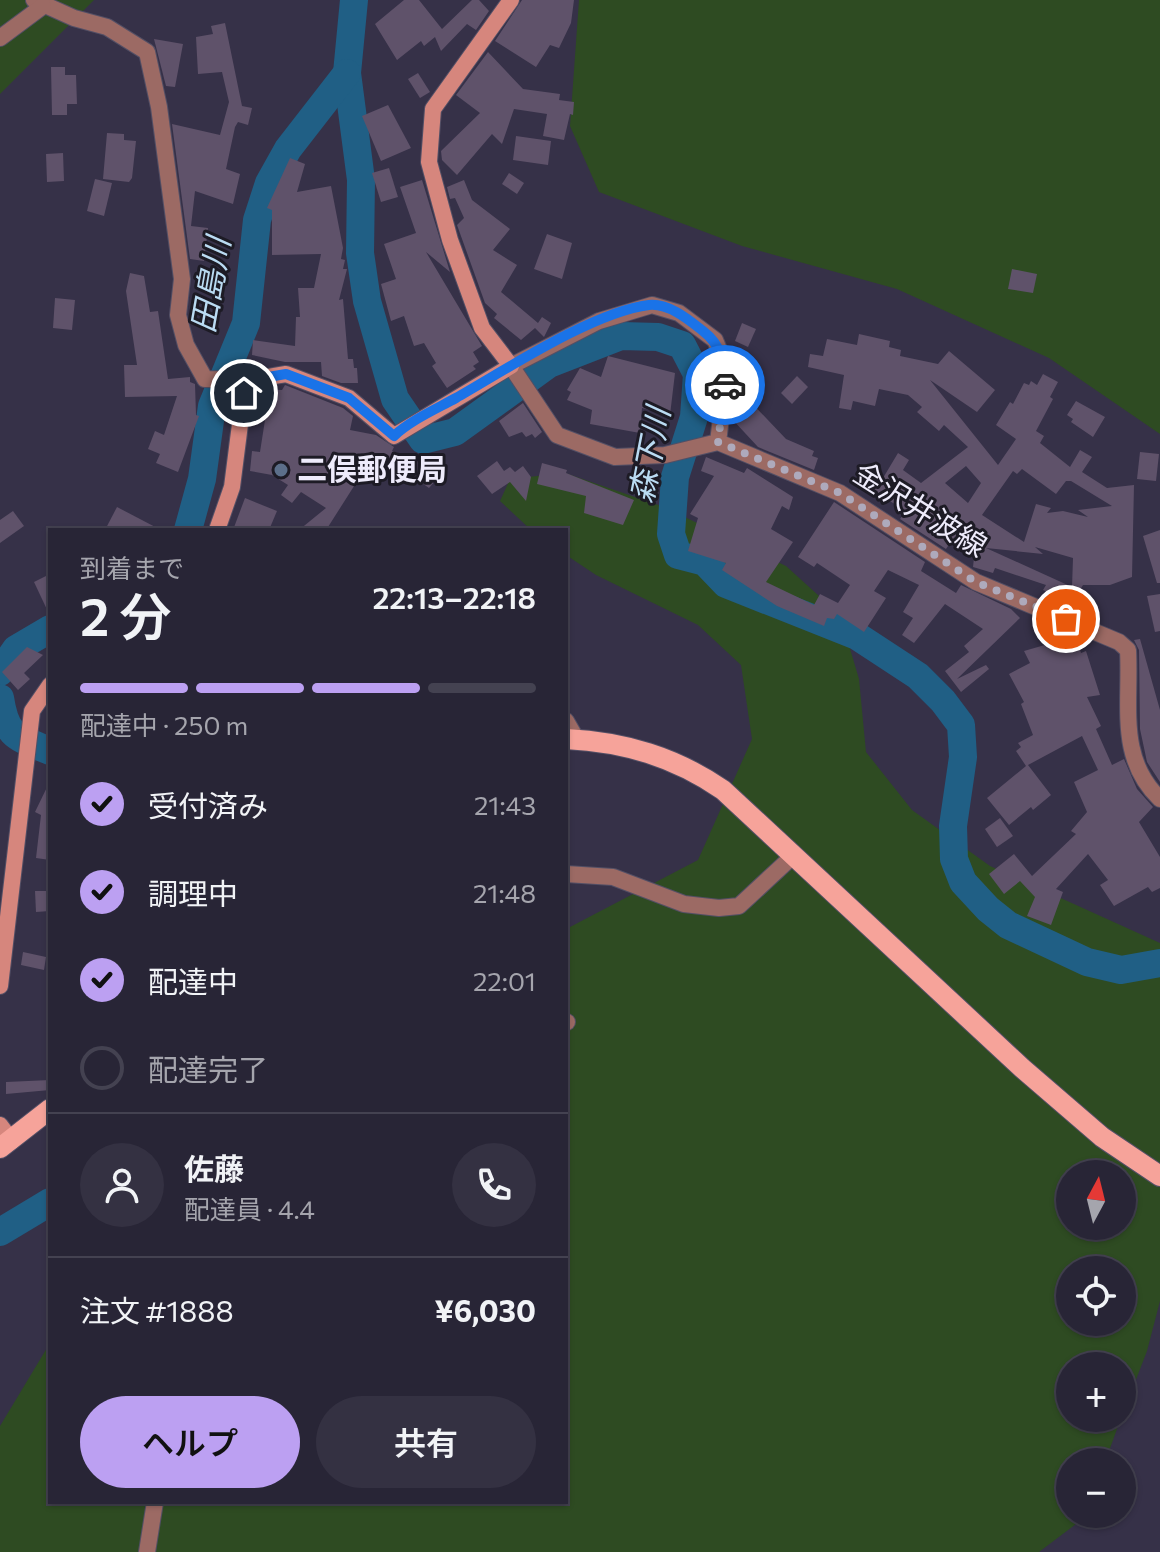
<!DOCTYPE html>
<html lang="ja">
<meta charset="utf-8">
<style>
:root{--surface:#282536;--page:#343142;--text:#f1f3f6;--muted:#a5a5ad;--line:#444251;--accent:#bca0f2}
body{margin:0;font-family:Commissioner,"Noto Sans JP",sans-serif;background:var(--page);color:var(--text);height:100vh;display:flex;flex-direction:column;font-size:30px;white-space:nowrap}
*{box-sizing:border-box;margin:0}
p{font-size:26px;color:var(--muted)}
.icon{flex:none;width:44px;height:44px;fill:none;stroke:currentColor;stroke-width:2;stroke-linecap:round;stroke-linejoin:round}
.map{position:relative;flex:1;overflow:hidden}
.drawer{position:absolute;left:48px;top:528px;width:520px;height:976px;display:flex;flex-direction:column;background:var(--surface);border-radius:0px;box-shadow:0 2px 6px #0004,0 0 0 2px var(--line)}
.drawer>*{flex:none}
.needle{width:52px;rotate:7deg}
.fabs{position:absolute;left:1056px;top:1160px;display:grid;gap:16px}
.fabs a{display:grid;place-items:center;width:80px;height:80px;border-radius:50%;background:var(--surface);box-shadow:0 2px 6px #0004,0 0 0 2px var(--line);font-size:40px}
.pin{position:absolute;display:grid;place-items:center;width:68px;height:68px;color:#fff;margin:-34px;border:4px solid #fff;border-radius:50%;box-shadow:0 2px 8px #0007}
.courier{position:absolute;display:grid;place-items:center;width:80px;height:80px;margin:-40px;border:6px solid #1a73e8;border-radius:50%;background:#fff;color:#222;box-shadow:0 2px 10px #0007}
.overview em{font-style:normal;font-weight:600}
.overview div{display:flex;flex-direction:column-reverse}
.overview{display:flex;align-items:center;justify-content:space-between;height:136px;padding:0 32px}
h1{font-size:52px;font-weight:600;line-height:60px}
.bar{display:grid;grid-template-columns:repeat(4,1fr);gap:12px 8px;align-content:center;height:96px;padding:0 32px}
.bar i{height:10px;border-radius:6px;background:var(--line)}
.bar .on{background:var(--accent)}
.bar p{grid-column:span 4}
.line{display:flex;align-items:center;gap:20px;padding:0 32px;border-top:2px solid var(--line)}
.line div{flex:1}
.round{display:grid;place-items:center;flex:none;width:84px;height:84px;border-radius:42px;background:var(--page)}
ol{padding:0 32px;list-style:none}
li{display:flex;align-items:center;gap:24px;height:88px}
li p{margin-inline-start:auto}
li .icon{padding:8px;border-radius:50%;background:var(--accent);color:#111;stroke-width:4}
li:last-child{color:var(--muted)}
li i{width:44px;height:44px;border:4px solid var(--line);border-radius:50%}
.button{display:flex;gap:16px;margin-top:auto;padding:16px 32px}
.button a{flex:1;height:92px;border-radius:48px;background:var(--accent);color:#111;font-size:32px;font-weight:600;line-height:92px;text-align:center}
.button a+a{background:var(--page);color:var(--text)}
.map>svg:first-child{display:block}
.green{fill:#2e4b22;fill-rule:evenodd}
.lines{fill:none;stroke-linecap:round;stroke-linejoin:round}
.river{stroke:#205f85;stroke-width:28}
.building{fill:#5f526a;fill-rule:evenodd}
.minor-casing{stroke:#534f65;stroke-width:18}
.secondary-casing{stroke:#534f65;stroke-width:18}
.primary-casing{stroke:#534f65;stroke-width:22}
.minor{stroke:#9c6a64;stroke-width:16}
.secondary{stroke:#d6867d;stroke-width:16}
.primary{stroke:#f6a39a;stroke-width:20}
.done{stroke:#aeaabc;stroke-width:8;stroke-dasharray:0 14.4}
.route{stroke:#1a73e8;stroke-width:10}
.service-dot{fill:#5c6f8a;stroke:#1d1b25;stroke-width:3}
.labels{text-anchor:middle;stroke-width:6;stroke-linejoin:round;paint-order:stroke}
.poi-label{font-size:30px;font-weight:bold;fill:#eeebfb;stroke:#1d1b25;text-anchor:start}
.street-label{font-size:30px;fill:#eeebfb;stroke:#1d1b25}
.water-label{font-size:32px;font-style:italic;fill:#badbf2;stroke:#1d1b25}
</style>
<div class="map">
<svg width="1160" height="1552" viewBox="0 0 1160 1552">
<rect width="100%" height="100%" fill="#363148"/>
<g class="green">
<path d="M 0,0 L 94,0 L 0,94 Z"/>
<path d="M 579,0 L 1160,0 L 1160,434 L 1049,358 L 897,289 L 742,246 L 599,192 L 570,126 Z"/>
<path d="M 565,473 L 664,507 L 786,566 L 840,615 L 859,679 L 866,752 L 912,810 L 990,866 L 1160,943 L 1160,1301 L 1147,1351 L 1122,1416 L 1122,1366 L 1070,1366 L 1070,1418 L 1121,1418 L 1105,1462 L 1070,1462 L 1070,1514 L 1086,1514 L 1084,1518 L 1039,1552 L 0,1552 L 0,1426 L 50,1343 L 50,1502 L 566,1502 L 566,939 L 570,927 L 698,860 L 752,739 L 741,665 L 698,625 L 596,575 L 566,555 L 566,530 L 531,530 L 500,501 L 510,479 ZM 1070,1174 L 1122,1174 L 1122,1226 L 1070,1226 ZM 1070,1270 L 1122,1270 L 1122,1322 L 1070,1322 Z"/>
</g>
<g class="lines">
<g class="river">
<path d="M 354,0 L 347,73 L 361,180 L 360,253 L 367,301 L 395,399 L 423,440 L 455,432 L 549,364 L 621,336 L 658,337 L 682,345 L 697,374 L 694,417 L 675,477 L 671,534 L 678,555 L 705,562 L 726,584 L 857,636 L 918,676 L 943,701 L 961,725 L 963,757 L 953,826 L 954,859 L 963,882 L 988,909 L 1008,925 L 1087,962 L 1121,970 L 1160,963"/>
<path d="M 188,530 L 202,479 L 212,406 L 246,323 L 257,220 L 269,183 L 288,149 L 347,73"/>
<path d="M 0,672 L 16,649 L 50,629"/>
<path d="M 0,698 C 6,737 16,737 50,751"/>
<path d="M 0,1232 L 50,1202"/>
</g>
</g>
<g class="building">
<path d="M 404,0 L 419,0 L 442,29 L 472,0 L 479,0 L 489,11 L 476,30 L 467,24 L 441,51 L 435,37 L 424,46 L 421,41 L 397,60 L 375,24 Z"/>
<path d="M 522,0 L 574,0 L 571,23 L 559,48 L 550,45 L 536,67 L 495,41 Z"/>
<path d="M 225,23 L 242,106 L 252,108 L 248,125 L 238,122 L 235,127 L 226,169 L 240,174 L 233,204 L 195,191 L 191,226 L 208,228 L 204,261 L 190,259 L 172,124 L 220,135 L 229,102 L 222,72 L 198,74 L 196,37 L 213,34 L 211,26 Z"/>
<path d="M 154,39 L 183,44 L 175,87 L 166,86 Z"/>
<path d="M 488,52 L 523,89 L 560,94 L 559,100 L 574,102 L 573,115 L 570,114 L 564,140 L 543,136 L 547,114 L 514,109 L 502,144 L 492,134 L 457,175 L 442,160 L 441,151 L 480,113 L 456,95 Z"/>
<path d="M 51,67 L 65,67 L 65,75 L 76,75 L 77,104 L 67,104 L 67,115 L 52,115 Z"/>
<path d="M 418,73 L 430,92 L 420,98 L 408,79 Z"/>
<path d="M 388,105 L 411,148 L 381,161 L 362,116 Z"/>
<path d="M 107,133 L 124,134 L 124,140 L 136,141 L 132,178 L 129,182 L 103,179 Z"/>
<path d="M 516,136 L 551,141 L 548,165 L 513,160 Z"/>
<path d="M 63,153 L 64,181 L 47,182 L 46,154 Z"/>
<path d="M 290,158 L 305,164 L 297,192 L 331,186 L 343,248 L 341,259 L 345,260 L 343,269 L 347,269 L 339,300 L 343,299 L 348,359 L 353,359 L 354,368 L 357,368 L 358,383 L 341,383 L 322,376 L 321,362 L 285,362 L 252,355 L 253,340 L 295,346 L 296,317 L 300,317 L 298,288 L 314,288 L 321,254 L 272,255 L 272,210 L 267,208 Z"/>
<path d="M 389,168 L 398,197 L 381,202 L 372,173 Z"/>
<path d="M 509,173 L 524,183 L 517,194 L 502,184 Z"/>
<path d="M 95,179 L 112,183 L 104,216 L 87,211 Z"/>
<path d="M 422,180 L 450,272 L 426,252 L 482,346 L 473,352 L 479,362 L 473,366 L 476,369 L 447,388 L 432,366 L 436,363 L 424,343 L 414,346 L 404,316 L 391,321 L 381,284 L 396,279 L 384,244 L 416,233 L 400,187 Z"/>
<path d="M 464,180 L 472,200 L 510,229 L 493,250 L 517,265 L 501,292 L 538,323 L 542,317 L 551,323 L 544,337 L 535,328 L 521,340 L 494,318 L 497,314 L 485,303 L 457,225 L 464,218 L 455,198 L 450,199 L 447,187 Z"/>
<path d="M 547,234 L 572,243 L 562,279 L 534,269 Z"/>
<path d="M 1012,269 L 1037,274 L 1033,293 L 1008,289 Z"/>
<path d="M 130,273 L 144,276 L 150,312 L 158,311 L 168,379 L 190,377 L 190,382 L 195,384 L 196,415 L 199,416 L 178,472 L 156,463 L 160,454 L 148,449 L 155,431 L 164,435 L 177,396 L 125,397 L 124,365 L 137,365 L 126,291 Z"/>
<path d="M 55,298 L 75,300 L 72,330 L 53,328 Z"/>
<path d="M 742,323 L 756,329 L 748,347 L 735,341 Z"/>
<path d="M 859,334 L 890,341 L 889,347 L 901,350 L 900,356 L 938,364 L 949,351 L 995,390 L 977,412 L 930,380 L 998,465 L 1016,439 L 996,425 L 1010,402 L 1013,404 L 1024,383 L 1029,385 L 1031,381 L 1037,385 L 1043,374 L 1058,382 L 1050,397 L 1053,399 L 1036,431 L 1044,436 L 1040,443 L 1070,467 L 1080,450 L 1092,457 L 1082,472 L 1107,488 L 1134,485 L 1132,577 L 1110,585 L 1083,585 L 1080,590 L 1086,593 L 1078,595 L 1072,609 L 1072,597 L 1064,600 L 1043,590 L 1046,585 L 995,568 L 993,573 L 973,567 L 974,558 L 950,543 L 946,549 L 900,519 L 906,511 L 859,482 L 868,469 L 883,478 L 898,453 L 909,460 L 903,470 L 921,483 L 968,447 L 944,425 L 939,431 L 917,412 L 922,407 L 908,395 L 879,389 L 875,406 L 853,401 L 851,410 L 839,408 L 844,375 L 808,367 L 810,354 L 823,356 L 827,339 L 857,345 ZM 966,466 L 981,483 L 968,503 L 945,483 ZM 1022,469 L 1056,494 L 1066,481 L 1071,481 L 1112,506 L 1078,510 L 1088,517 L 1063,511 L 1047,513 L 1051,508 L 1036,504 L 1024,542 L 982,515 L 1013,471 L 1017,474 ZM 1035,547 L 1073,558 L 1072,587 L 986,548 L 1043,554 Z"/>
<path d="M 608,356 L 675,373 L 670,415 L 642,408 L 640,433 L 590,424 L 592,410 L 567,400 L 571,392 L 567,390 L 580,368 L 601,377 Z"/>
<path d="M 797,376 L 808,387 L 792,404 L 781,393 Z"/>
<path d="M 285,385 L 343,408 L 353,416 L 350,430 L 376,435 L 394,447 L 392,451 L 416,459 L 420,455 L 442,473 L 429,488 L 403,470 L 396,477 L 372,466 L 371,473 L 363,472 L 328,527 L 299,530 L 326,508 L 301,492 L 292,503 L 281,495 L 288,485 L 272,475 L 250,471 L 252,451 L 260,452 L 265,420 L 258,419 L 263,389 L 282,390 Z"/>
<path d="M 746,397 L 786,439 L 814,451 L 812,456 L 818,458 L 814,470 L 758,447 L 732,419 L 733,410 Z"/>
<path d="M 1076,401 L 1105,417 L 1093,437 L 1071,422 L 1073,419 L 1067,415 Z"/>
<path d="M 523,403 L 542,432 L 535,438 L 532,434 L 526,437 L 522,432 L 509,437 L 499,421 Z"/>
<path d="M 1140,452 L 1159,454 L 1156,481 L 1137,479 Z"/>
<path d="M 706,457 L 744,473 L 747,468 L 793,497 L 789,510 L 782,506 L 771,529 L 793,542 L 766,582 L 814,605 L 820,594 L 838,603 L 850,585 L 817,563 L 814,567 L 798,557 L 834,502 L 925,562 L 921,571 L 956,593 L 961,585 L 1011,609 L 1020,618 L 957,679 L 986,665 L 989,669 L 961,692 L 945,671 L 969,652 L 964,646 L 983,629 L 945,604 L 914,643 L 902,635 L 913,618 L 903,612 L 919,585 L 888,570 L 874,591 L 886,598 L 864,632 L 837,614 L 834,619 L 827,618 L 824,626 L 777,606 L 722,570 L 726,563 L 688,551 L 698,518 L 690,514 L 714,476 L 701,471 Z"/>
<path d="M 497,461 L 504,471 L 510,467 L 515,472 L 523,466 L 531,477 L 526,501 L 510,482 L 492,494 L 477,476 Z"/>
<path d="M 542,463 L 567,470 L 566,473 L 634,500 L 623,525 L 584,513 L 586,496 L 537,484 Z"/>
<path d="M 245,498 L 277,511 L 269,530 L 233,530 Z"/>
<path d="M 117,507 L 161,530 L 105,530 Z"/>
<path d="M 13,511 L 24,526 L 0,543 L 0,520 Z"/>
<path d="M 1160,530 L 1160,583 L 1157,583 L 1143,536 Z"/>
<path d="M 50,574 L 50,616 L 34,582 Z"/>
<path d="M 1160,594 L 1160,631 L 1155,632 L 1147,596 Z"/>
<path d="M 1076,636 L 1081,653 L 1086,651 L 1100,695 L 1087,697 L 1101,726 L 1096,729 L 1112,765 L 1124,759 L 1137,789 L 1153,807 L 1139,822 L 1160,857 L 1160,888 L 1152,892 L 1148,887 L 1114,906 L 1100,885 L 1108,880 L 1088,854 L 1056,889 L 1063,892 L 1051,925 L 1027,916 L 1035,897 L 1020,881 L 1004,894 L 989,874 L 1014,854 L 1032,876 L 1076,834 L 1071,831 L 1087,812 L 1074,782 L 1098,770 L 1082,736 L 1028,765 L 1051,795 L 1033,810 L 1031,807 L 1009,825 L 987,798 L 1026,766 L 1016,751 L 1021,747 L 1018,743 L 1033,735 L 1021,704 L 1024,702 L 1009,674 L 1030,663 L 1024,651 Z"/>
<path d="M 1140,639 L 1160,710 L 1160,782 L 1147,762 L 1140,729 L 1139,650 L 1134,640 Z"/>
<path d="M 27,647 L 43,655 L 24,673 L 30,679 L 18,690 L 2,672 Z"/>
<path d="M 50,781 L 50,860 L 36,858 L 41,815 L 35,812 Z"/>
<path d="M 1000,818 L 1013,836 L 997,847 L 985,829 Z"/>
<path d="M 35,891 L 50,891 L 50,911 L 36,912 Z"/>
<path d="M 23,952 L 46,957 L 44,970 L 21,965 Z"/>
<path d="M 50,1080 L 50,1090 L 6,1094 L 6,1082 Z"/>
</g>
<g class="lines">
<defs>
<g id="minor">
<path d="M 34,0 L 74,18 L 107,27 L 147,52 L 159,107 L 182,279 L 178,315 L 186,345 L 205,379 L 250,380"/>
<path d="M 0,38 L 43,6"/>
<path d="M 718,442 L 727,369 L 715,340 L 679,313 L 652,305 L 599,321 L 511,366 L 557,435 L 615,457 L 665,455 L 718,442 L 840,493 L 976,582 L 1119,642 L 1128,650 C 1131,705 1117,758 1160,799"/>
<path d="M 566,721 L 577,740"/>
<path d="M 566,874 L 613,877 L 684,904 L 719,908 L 739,906 L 794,855"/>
<path d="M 566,1022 L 567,1022"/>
<path d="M 147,1552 L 155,1502"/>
</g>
<g id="secondary">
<path d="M 217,530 L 232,487 L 244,393 L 250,380 L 286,374 L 349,398 L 394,436 L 511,366 L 482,328 L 450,240 L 429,162 L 433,109 L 511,0"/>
<path d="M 0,986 L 32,711 L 50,685"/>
<path d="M 0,1125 L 12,1141"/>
</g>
<g id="primary">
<path d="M 566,739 C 625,742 675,757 723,790 L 1022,1068 L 1102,1137 L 1160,1176"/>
<path d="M 0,1148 L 50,1109"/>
</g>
</defs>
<use href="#minor" class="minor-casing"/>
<use href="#secondary" class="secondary-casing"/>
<use href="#primary" class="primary-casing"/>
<use href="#minor" class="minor"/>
<use href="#secondary" class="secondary"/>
<use href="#primary" class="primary"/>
</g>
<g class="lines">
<path class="done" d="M 725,385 L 718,442 L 840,493 L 976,582 L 1066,619"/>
<path class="route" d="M 244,393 L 250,380 L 286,374 L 349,398 L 394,436 C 411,420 436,409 456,398 C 507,369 593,312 649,305 C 669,303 689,320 703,331 C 720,344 727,364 725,385"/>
</g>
<circle class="service-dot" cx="281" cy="470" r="8"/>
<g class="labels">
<g class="poi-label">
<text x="297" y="480">二俣郵便局</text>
</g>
<g class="street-label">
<text transform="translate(920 510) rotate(32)" y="10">金沢井波線</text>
</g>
<g class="water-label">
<text transform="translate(211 285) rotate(-80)" y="11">田島川</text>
<text transform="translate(650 455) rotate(-79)" y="11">森下川</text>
</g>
</g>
</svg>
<div class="fabs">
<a><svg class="needle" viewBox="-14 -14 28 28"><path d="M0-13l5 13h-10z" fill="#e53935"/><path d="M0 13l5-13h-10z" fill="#a5a5ad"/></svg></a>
<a><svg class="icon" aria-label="locate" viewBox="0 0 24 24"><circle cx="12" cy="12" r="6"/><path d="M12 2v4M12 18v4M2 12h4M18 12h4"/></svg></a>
<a>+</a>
<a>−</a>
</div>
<div class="pin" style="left:1066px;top:619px;background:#ea580c"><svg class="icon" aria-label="bag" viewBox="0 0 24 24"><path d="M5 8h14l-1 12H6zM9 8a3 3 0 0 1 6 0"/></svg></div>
<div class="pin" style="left:244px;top:393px;background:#1f2937"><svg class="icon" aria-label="home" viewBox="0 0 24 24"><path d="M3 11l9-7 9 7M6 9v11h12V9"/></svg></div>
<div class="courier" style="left:725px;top:385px"><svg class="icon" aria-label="car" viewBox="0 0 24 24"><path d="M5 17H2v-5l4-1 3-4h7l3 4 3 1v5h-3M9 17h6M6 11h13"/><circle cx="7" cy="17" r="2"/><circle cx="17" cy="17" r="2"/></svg></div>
<section class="drawer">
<div class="overview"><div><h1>2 分</h1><p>到着まで</p></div><em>22:13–22:18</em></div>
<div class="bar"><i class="on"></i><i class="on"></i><i class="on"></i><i></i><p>配達中 · 250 m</p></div>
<ol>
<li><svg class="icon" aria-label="check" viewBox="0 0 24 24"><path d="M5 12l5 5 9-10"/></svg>受付済み<p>21:43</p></li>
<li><svg class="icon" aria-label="check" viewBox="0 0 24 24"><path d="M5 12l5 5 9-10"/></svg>調理中<p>21:48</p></li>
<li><svg class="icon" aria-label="check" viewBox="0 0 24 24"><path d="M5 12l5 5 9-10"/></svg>配達中<p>22:01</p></li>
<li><i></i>配達完了</li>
</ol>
<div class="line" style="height:144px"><a class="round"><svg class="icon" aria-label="person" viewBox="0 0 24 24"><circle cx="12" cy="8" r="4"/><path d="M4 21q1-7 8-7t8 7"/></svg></a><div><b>佐藤</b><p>配達員 · 4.4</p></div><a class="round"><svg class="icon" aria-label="phone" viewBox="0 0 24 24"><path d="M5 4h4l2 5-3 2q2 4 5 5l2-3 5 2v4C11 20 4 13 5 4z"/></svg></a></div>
<div class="line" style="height:104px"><div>注文 #1888</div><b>¥6,030</b></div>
<div class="button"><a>ヘルプ</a><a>共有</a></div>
</section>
</div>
